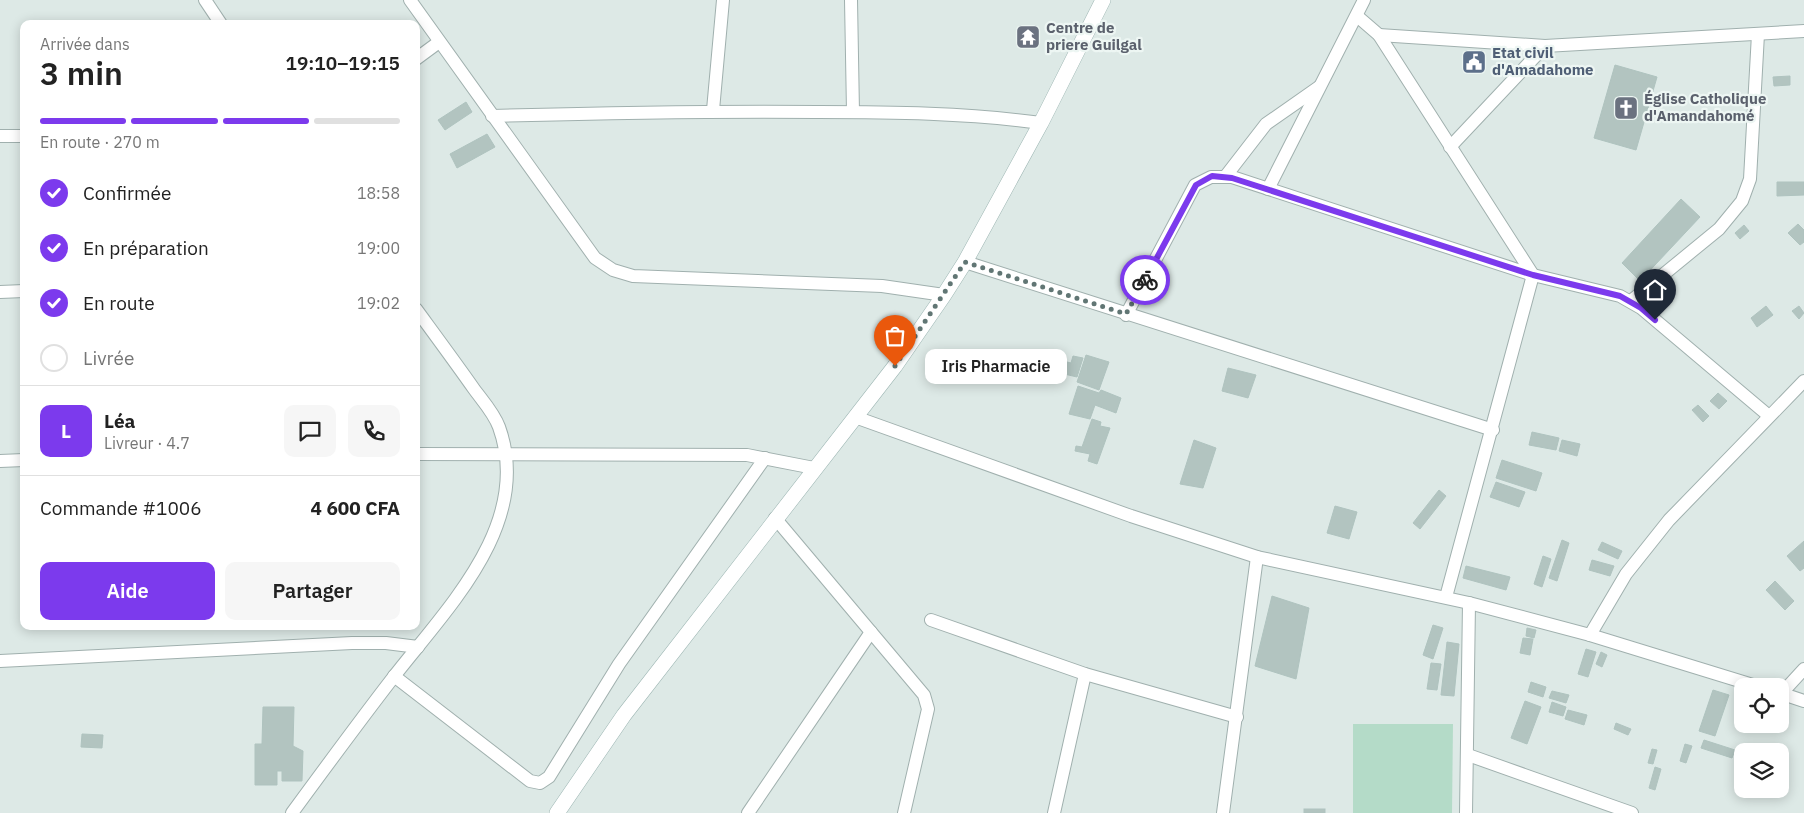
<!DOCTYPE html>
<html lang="fr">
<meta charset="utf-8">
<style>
:root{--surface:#fff;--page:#f6f6f6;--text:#222;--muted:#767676;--line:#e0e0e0;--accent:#7c3aed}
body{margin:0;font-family:"IBM Plex Sans",sans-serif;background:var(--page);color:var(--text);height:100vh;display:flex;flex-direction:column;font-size:19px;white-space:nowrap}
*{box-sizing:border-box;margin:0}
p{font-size:16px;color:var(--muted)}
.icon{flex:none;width:28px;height:28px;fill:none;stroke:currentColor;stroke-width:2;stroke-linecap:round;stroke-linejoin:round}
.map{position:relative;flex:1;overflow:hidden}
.sheet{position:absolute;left:20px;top:20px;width:400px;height:610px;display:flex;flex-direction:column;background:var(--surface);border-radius:10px;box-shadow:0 2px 12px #0003}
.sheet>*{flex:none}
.tools{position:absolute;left:1734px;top:678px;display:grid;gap:10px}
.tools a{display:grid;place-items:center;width:55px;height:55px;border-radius:10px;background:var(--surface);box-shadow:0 2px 12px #0003;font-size:25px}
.pin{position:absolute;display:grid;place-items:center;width:42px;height:42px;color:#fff;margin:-51px -21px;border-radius:50% 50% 50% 0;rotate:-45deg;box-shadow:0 0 5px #0007}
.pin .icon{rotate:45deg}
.courier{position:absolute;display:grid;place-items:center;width:50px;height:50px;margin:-25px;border:4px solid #7c3aed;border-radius:50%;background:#fff;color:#222;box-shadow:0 1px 6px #0007}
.bubble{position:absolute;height:35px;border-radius:10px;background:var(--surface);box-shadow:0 2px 12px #0003;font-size:16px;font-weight:600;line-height:35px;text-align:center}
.summary em{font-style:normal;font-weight:600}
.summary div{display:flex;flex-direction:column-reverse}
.summary{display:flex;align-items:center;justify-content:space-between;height:85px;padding:0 20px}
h1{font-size:32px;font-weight:600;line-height:38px}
.bar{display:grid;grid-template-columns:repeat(4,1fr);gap:8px 5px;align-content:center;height:60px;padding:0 20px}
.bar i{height:6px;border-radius:4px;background:var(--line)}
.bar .active{background:var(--accent)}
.bar p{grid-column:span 4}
.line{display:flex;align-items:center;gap:12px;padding:0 20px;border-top:1px solid var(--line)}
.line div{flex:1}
.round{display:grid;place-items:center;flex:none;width:52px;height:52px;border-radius:10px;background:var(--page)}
ol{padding:0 20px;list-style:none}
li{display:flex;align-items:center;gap:15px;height:55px}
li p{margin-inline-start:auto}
li .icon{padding:5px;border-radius:50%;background:var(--accent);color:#fff;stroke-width:4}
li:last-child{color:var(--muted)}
li i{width:28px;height:28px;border:2px solid var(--line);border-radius:50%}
.primary-button{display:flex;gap:10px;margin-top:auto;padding:10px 20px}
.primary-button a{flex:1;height:58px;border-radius:10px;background:var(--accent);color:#fff;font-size:20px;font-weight:600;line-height:58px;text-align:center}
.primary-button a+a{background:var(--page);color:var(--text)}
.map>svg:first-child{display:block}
.green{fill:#b4dbc8}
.building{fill:#b2c4c0;stroke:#afc3bf}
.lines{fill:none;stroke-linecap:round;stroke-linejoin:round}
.street-casing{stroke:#a0b0ae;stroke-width:14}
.secondary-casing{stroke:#9cb5b2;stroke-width:16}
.street{stroke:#fff;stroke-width:12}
.secondary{stroke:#fff;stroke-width:15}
.done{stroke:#617674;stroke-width:5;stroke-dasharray:0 9}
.route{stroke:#7c3aed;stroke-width:6}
.labels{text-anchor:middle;stroke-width:4.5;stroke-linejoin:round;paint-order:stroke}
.worship-label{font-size:15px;font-weight:bold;fill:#5b616d;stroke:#edf6f3;text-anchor:start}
.service-label{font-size:15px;font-weight:bold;fill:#4e5e75;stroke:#edf6f3;text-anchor:start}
</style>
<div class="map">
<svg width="1804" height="813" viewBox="0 0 1804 813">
<rect width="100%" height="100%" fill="#dde9e6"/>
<path class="green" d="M 1353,724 L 1453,724 L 1452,813 L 1353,813 Z"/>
<g class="building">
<path d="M 1615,65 L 1657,77 L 1636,150 L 1594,138 Z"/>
<path d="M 1790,76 L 1790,85 L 1774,86 L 1773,77 Z"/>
<path d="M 466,102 L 472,112 L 445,130 L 438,120 Z"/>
<path d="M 487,134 L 495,147 L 457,168 L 450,154 Z"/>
<path d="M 1777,182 L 1804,182 L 1804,195 L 1777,196 Z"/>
<path d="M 1681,199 L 1700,217 L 1640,281 L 1622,263 Z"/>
<path d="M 1798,224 L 1804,230 L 1804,242 L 1800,245 L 1788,233 Z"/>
<path d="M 1744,225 L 1749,231 L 1740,239 L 1735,233 Z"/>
<path d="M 1766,306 L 1773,315 L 1757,327 L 1751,318 Z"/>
<path d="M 1799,306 L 1804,313 L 1799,319 L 1792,311 Z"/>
<path d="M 1086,355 L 1109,362 L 1099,390 L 1077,382 Z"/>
<path d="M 1073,356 L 1083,358 L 1077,377 L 1060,373 L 1063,361 L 1071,363 Z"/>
<path d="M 1228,368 L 1256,375 L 1248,398 L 1222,391 Z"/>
<path d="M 1078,386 L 1099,393 L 1101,390 L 1121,398 L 1116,413 L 1095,405 L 1090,419 L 1069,414 Z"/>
<path d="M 1718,393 L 1727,401 L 1719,409 L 1710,401 Z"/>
<path d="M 1698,405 L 1709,416 L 1703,422 L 1692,410 Z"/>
<path d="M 1092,419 L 1101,422 L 1100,426 L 1110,428 L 1097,464 L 1088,461 L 1090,454 L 1075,451 L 1076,446 L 1082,447 Z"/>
<path d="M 1532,432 L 1559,438 L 1556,450 L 1529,445 Z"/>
<path d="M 1194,440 L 1216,448 L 1203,488 L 1180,484 Z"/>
<path d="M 1562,440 L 1580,444 L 1577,456 L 1559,451 Z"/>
<path d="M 1502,460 L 1542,473 L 1536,491 L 1496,478 Z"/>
<path d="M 1496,482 L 1525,492 L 1519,507 L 1490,497 Z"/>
<path d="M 1439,490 L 1446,496 L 1420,529 L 1413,523 Z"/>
<path d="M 1335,506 L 1357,512 L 1349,539 L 1327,533 Z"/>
<path d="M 1562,540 L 1569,543 L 1557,581 L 1549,578 Z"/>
<path d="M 1804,541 L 1804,568 L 1800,571 L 1787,556 Z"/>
<path d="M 1602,542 L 1622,551 L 1618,559 L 1598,550 Z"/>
<path d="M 1543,556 L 1551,559 L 1542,587 L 1534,584 Z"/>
<path d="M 1592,560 L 1614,566 L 1610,576 L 1589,570 Z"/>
<path d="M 1466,566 L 1510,577 L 1506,590 L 1463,578 Z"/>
<path d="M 1775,581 L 1794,601 L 1785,610 L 1766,590 Z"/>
<path d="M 1272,596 L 1309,608 L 1296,679 L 1255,666 Z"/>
<path d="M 1433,625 L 1443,628 L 1433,659 L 1423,655 Z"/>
<path d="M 1527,628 L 1536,630 L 1534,638 L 1526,636 Z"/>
<path d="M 1523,638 L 1533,639 L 1530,655 L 1520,653 Z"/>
<path d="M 1447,642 L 1459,644 L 1454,696 L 1441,695 Z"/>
<path d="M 1586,649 L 1596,652 L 1588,677 L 1578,674 Z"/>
<path d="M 1601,652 L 1607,655 L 1602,667 L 1596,664 Z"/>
<path d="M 1431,663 L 1441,664 L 1437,690 L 1427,689 Z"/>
<path d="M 1531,682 L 1546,687 L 1543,697 L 1528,692 Z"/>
<path d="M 1713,690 L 1729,695 L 1715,736 L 1699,731 Z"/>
<path d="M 1552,691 L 1569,695 L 1566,703 L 1549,698 Z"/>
<path d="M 1525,701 L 1541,707 L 1527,744 L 1511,738 Z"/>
<path d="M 1552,702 L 1566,707 L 1563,716 L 1549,712 Z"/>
<path d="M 263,707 L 294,707 L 293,746 L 303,751 L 302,781 L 282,781 L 282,771 L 277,771 L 277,785 L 255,785 L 255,744 L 262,744 Z"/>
<path d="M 1568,710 L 1587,715 L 1584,725 L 1565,719 Z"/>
<path d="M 1616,723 L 1631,729 L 1628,735 L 1614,729 Z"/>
<path d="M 82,734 L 103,735 L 102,748 L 81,747 Z"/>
<path d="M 1704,740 L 1735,750 L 1732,758 L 1701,748 Z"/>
<path d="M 1685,744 L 1692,746 L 1686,763 L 1680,761 Z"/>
<path d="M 1652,749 L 1657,750 L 1653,764 L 1648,763 Z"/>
<path d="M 1655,767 L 1661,769 L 1655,790 L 1649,788 Z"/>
<rect x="1304" y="809" width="21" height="4"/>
</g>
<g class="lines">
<defs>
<g id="street">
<path d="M 205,0 L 221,24"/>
<path d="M 410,0 L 595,258 L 613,270 L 633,276 L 882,286 L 944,295"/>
<path d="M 851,0 L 853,112"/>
<path d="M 1357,16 L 1379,35 L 1533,275 L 1446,597"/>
<path d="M 1379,35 L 1545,46 L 1804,31"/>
<path d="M 416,59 L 439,42"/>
<path d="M 713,110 L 723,0"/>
<path d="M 492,116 C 601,113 709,111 818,112 C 892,112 967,113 1041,123"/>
<path d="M 0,136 L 24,136"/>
<path d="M 1450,147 L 1545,46"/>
<path d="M 1225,177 L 1266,124 L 1319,87"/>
<path d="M 1268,189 L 1364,0"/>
<path d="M 965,262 L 1493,430"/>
<path d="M 0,292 L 24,291"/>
<path d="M 1631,301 L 1719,229 L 1742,201 L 1750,179 L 1758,34"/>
<path d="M 1126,315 L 1195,185 L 1211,177 L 1232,177 L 1533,275 L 1620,296 L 1641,308 L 1769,416"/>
<path d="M 855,417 L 1131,516 L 1257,557 L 1469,603 L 1590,635 L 1756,686"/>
<path d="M 416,454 L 747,455 L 814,468"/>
<path d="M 0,461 L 24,460"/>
<path d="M 775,518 L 924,695 L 928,709 L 904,813"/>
<path d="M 931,620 L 1085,674 L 1237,717"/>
<path d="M 1590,635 L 1626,574 L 1669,520 L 1804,381"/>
<path d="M 0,661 L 352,643 L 386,643 L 418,647"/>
<path d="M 394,676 L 530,781 L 540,783 L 549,777 L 619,664 L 765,458"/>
<path d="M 1780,693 L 1804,701"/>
<path d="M 1781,694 L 1804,669"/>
<path d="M 1468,755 L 1632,813"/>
<path d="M 292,813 C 325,768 358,723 392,679 C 446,609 534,524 499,427 C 494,413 482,400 474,389 C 455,362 435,335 416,309"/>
<path d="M 748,813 L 871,632"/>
<path d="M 1054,813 L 1085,674"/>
<path d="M 1223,813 L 1257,557"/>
<path d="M 1466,813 L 1469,603"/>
</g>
<path id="secondary" d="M 557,813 L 624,715 L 895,366 L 944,295 L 965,262 L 1041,123 L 1103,0"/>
</defs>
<use href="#street" class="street-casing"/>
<use href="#secondary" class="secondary-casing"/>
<use href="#street" class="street"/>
<use href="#secondary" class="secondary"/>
</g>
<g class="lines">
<path class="done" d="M 895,366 L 965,262 L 1126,314 L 1145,280"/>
<path class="route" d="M 1145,280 L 1196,185 L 1212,176 L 1232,178 L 1533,275 L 1620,296 L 1641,308 L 1655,320"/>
</g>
<defs>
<symbol id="temple-square" viewBox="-11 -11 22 22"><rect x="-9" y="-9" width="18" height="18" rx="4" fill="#6b7280" stroke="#edf6f3"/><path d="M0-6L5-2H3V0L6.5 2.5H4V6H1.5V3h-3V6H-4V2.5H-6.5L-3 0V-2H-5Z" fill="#fff"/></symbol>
<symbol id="civic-square" viewBox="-11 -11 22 22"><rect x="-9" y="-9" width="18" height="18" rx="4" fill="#5c6f8a" stroke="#edf6f3"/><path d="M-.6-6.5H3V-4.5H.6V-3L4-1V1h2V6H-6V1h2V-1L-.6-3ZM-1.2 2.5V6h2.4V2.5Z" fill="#fff"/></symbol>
<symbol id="church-square" viewBox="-11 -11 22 22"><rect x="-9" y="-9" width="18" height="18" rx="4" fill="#6b7280" stroke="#edf6f3"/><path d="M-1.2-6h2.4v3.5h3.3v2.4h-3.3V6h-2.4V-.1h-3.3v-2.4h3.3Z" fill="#fff"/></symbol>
</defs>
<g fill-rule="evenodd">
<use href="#temple-square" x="1014" y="23" width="28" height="28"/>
<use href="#civic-square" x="1460" y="48" width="28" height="28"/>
<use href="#church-square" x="1612" y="94" width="28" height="28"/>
</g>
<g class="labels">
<g class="worship-label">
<text x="1046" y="33">Centre de<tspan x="1046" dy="17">priere Guilgal</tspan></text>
<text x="1644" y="104">Église Catholique<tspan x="1644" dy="17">d'Amandahomé</tspan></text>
</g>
<g class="service-label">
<text x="1492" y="58">Etat civil<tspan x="1492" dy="17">d'Amadahome</tspan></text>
</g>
</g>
</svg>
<div class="tools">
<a><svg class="icon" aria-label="locate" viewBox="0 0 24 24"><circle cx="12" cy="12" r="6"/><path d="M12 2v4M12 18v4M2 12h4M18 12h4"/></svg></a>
<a><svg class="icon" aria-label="layers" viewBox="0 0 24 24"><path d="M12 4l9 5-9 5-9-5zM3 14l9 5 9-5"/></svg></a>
</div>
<div class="pin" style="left:895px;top:366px;background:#ea580c"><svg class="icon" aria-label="bag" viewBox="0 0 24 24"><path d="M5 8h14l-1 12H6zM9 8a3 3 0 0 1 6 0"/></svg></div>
<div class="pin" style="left:1655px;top:320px;background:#1f2937"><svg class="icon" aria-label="home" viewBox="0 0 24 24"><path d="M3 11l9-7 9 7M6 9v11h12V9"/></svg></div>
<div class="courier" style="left:1145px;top:280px"><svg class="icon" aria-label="bike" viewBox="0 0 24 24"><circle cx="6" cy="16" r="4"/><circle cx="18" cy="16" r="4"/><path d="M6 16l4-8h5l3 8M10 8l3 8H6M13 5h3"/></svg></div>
<div class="bubble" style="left:925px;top:349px;width:142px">Iris Pharmacie</div>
<section class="sheet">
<div class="summary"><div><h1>3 min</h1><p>Arrivée dans</p></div><em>19:10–19:15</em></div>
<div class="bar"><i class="active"></i><i class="active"></i><i class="active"></i><i></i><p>En route · 270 m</p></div>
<ol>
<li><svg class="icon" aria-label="check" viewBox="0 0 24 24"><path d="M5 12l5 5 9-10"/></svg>Confirmée<p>18:58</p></li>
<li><svg class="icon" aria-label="check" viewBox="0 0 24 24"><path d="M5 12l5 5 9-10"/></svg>En préparation<p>19:00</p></li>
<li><svg class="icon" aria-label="check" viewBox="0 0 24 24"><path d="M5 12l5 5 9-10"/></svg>En route<p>19:02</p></li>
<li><i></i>Livrée</li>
</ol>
<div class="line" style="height:90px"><b class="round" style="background:var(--accent);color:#fff">L</b><div><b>Léa</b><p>Livreur · 4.7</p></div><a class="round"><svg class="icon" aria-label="chat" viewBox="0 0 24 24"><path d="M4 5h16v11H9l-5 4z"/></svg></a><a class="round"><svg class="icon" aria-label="phone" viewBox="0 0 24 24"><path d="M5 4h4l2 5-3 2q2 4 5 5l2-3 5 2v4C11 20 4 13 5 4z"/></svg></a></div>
<div class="line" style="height:65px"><div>Commande #1006</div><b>4 600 CFA</b></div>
<div class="primary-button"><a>Aide</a><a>Partager</a></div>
</section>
</div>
